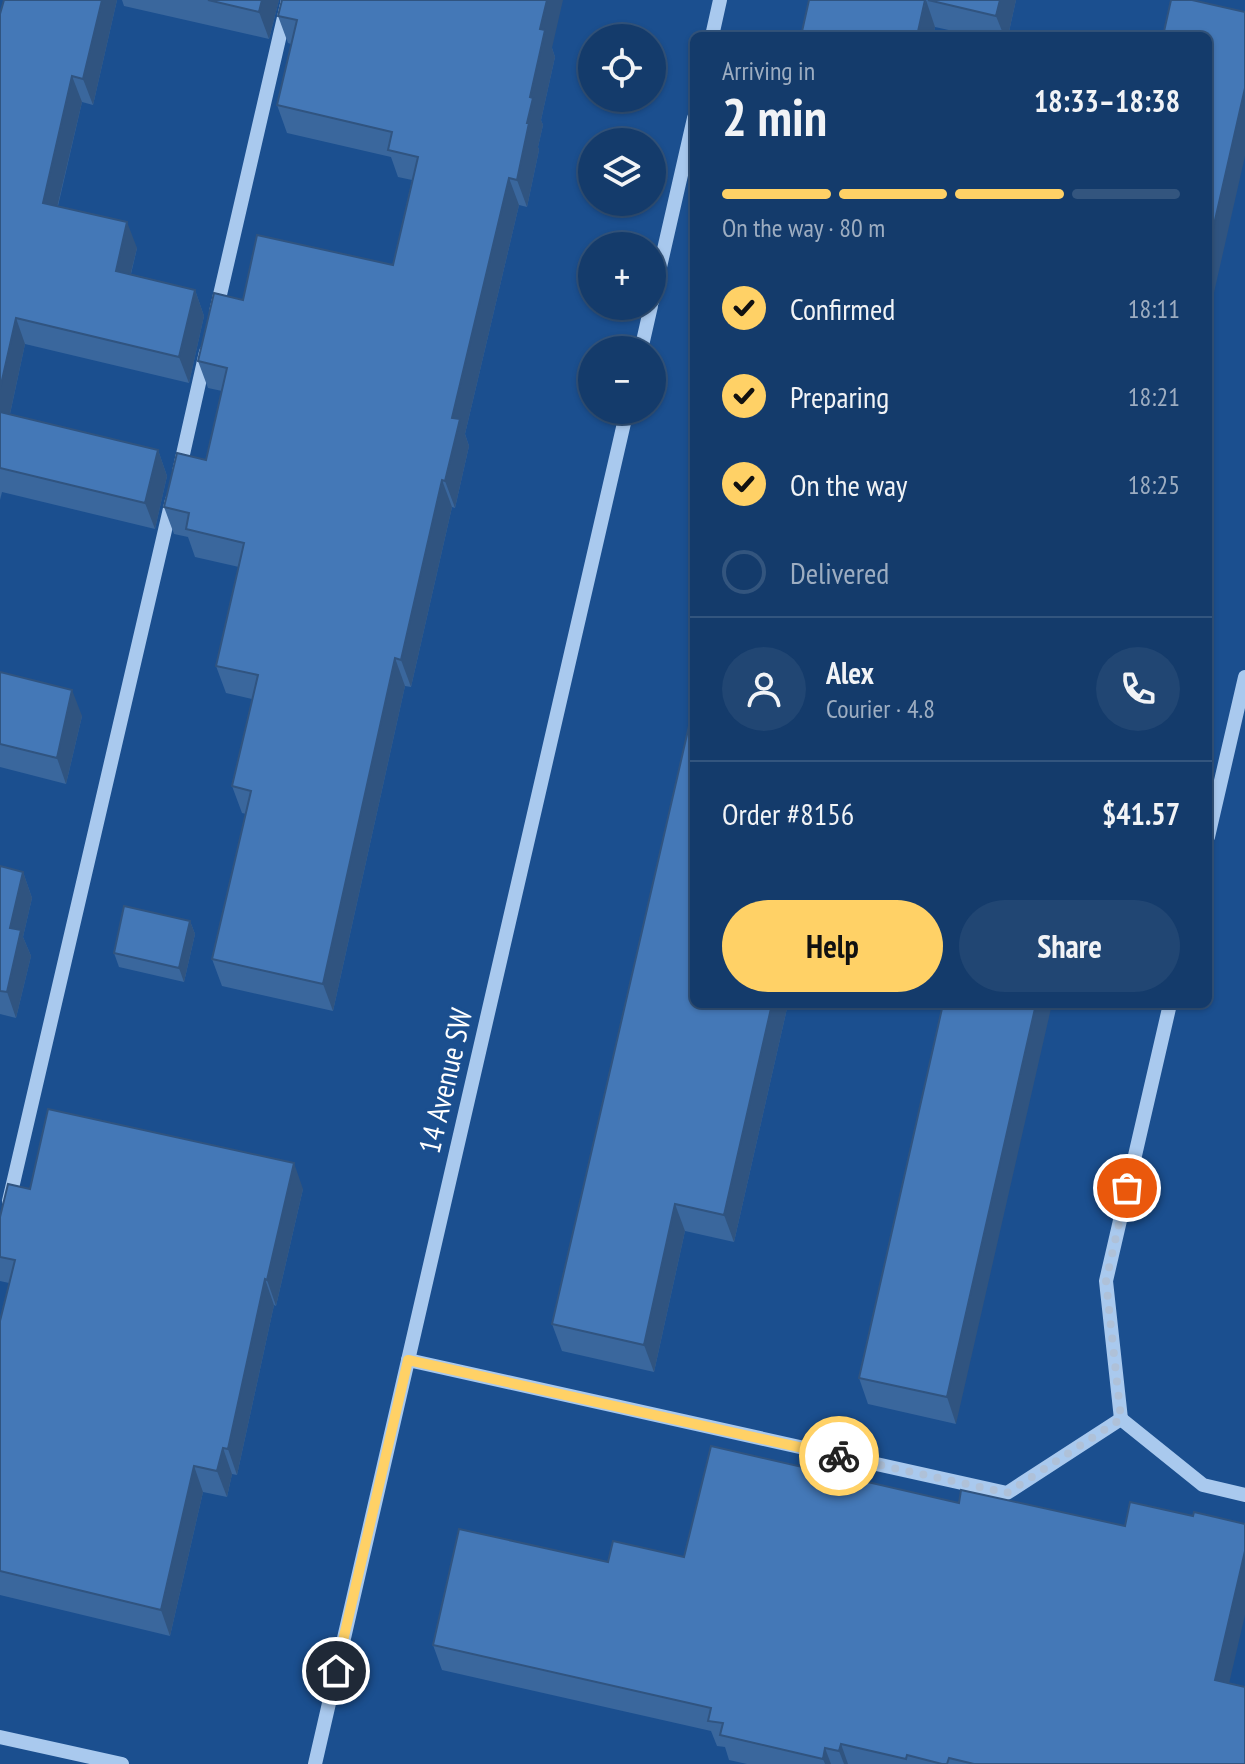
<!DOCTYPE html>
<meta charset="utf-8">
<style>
:root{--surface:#143b6b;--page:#214673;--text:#f1f3f6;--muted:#9dadc1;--line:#33557e;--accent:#ffd166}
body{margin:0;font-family:"PT Sans Narrow",sans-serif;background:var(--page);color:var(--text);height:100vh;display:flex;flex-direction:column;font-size:30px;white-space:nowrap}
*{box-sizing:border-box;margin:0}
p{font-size:26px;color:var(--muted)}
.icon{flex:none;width:44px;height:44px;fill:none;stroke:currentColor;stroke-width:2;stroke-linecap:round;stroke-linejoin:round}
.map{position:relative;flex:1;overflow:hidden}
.panel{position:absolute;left:690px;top:32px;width:522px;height:976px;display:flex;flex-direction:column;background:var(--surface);border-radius:12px;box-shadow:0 2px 6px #0004,0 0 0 2px var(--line)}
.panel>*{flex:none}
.buttons{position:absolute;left:578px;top:24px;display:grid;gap:16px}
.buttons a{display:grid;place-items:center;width:88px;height:88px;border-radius:50%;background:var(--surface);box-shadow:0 2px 6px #0004,0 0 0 2px var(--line);font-size:40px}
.pin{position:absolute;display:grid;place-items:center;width:68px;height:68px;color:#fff;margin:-34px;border:4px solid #fff;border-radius:50%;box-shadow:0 2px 8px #0007}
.courier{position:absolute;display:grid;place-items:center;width:80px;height:80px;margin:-40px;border:6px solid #ffd166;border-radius:50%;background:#fff;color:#222;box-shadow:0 2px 10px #0007}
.head em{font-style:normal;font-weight:700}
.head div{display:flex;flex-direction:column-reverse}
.head{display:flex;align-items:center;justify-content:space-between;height:136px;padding:0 32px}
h1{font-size:52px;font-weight:700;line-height:60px}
.bar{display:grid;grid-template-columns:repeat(4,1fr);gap:12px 8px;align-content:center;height:96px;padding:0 32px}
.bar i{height:10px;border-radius:6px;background:var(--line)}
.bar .active{background:var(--accent)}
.bar p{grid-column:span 4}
.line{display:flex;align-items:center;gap:20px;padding:0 32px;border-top:2px solid var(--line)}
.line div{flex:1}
.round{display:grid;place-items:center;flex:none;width:84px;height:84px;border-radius:42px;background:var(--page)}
ol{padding:0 32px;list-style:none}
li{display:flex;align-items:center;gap:24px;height:88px}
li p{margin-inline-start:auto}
li .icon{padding:8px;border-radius:50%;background:var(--accent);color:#111;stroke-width:4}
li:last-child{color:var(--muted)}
li i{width:44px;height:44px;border:4px solid var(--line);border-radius:50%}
.cta{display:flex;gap:16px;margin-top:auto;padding:16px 32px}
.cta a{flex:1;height:92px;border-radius:48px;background:var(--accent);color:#111;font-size:32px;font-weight:700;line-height:92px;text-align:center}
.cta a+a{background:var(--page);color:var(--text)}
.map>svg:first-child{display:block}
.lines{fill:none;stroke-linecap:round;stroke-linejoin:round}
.minor{stroke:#a9c9ee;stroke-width:14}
.wall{fill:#3a679d}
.shaded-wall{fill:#305480}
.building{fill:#4478b7;stroke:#305480;stroke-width:2}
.done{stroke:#afc1d8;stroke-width:8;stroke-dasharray:0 14.4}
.route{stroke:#ffd166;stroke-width:10}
.labels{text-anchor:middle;stroke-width:6;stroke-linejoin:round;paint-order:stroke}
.street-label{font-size:30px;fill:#fff;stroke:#1b4f8f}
</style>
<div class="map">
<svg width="1245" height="1764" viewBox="0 0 1245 1764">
<rect width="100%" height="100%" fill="#1b4f8f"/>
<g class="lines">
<g class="minor">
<path d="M 712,36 L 720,0"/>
<path d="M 652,302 L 694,118"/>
<path d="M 216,312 L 288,0"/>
<path d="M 641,350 L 651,306"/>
<path d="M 179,472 L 206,352"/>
<path d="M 1208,837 L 1245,677"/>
<path d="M 9,1201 L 172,500"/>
<path d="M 408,1360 L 1007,1493 L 1121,1419"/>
<path d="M 1121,1419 L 1106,1281 L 1170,1004"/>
<path d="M 1121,1419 L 1203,1485 L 1245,1495"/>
<path d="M 0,1737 L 122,1764"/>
<path d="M 315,1764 L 627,410"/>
</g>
</g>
<g class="wall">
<path d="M 117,0 L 93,105 L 82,102 L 58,206 L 137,248 L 131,274 L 195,290 L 204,316 L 189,383 L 25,344 L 10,414 L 158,450 L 167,476 L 155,529 L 2,492 L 0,500 L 0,14 Z"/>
<path d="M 122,0 L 279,0 L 269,39 L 124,6 Z"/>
<path d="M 809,0 L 1016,0 L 1008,36 L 976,36 L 935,27 L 933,36 L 801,36 Z"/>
<path d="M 278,16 L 552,48 L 555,57 L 541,120 L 543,125 L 538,147 L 539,150 L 527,207 L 519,205 L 465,434 L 469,446 L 455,508 L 452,507 L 411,687 L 405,686 L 333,1011 L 222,986 L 212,959 L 246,814 L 242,813 L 232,786 L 252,699 L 226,693 L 216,666 L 239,567 L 195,557 L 188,537 L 174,534 L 164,507 L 206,460 L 222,391 L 208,388 L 198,361 L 243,300 L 393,265 L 412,180 L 398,177 L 391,157 L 287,133 L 277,105 L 291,44 L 288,43 Z"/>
<path d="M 0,672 L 82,716 L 66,784 L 0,767 Z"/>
<path d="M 0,866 L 23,872 L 32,898 L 23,937 L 31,956 L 16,1018 L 0,1014 Z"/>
<path d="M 190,921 L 195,934 L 184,982 L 119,967 L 114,953 Z"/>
<path d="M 694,1004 L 788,1004 L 734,1242 L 685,1231 L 654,1372 L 562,1351 L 552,1324 Z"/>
<path d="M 943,1004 L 956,1424 L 868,1404 L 859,1378 Z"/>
<path d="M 30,1189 L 303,1189 L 276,1306 L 274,1305 L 237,1475 L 232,1474 L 227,1497 L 203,1492 L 170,1636 L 0,1595 L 0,1321 L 9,1283 L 0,1281 L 0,1217 Z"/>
<path d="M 959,1503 L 1125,1526 L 1193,1516 L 1229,1683 L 1245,1764 L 747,1764 L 729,1760 L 725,1747 L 717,1746 L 711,1731 L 442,1670 L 433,1645 L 608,1562 L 684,1557 Z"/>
</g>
<g class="shaded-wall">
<path d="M 102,0 L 117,0 L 93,105 L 83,79 Z"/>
<path d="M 262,0 L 279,0 L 269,39 L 259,12 Z"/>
<path d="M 547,0 L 563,0 L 552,48 L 555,57 L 541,120 L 543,125 L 538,147 L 539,150 L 527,207 L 517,180 L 527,123 L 540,29 Z"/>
<path d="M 926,0 L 935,27 L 933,36 L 917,36 Z"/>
<path d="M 1000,0 L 1016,0 L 1008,36 L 1004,36 L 996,16 Z"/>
<path d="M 72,76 L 82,102 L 52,229 L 43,203 Z"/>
<path d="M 1245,88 L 1245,156 L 1208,319 L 1208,251 Z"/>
<path d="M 509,178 L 519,205 L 465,434 L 469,446 L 455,508 L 445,481 L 452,418 Z"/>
<path d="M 127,222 L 137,248 L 125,297 L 116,271 Z"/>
<path d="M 195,290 L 204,316 L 189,383 L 179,357 Z"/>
<path d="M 16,318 L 25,344 L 5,437 L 0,424 L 0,389 Z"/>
<path d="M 158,450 L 167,476 L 155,529 L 145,503 Z"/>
<path d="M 442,480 L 452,507 L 411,687 L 401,660 Z"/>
<path d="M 395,658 L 405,686 L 333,1011 L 323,984 Z"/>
<path d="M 72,690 L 82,716 L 66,784 L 57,758 Z"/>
<path d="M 23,872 L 32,898 L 23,937 L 31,956 L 16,1018 L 7,992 L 10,928 Z"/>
<path d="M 190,921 L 195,934 L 184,982 L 179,968 Z"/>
<path d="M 772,1004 L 788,1004 L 734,1242 L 724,1215 Z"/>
<path d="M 1036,1004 L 1052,1004 L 956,1424 L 947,1397 Z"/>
<path d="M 294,1163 L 303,1189 L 276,1306 L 267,1280 Z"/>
<path d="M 675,1204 L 685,1231 L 654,1372 L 644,1345 Z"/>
<path d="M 265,1279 L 274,1305 L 237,1475 L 228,1449 Z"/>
<path d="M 223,1448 L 232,1474 L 227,1497 L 217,1471 Z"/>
<path d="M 194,1466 L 203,1492 L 170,1636 L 161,1610 Z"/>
<path d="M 1245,1551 L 1245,1615 L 1224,1705 L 1215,1680 Z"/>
<path d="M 841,1744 L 848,1764 L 844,1764 L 839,1751 Z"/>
<path d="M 825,1748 L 831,1764 L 825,1764 L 823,1759 Z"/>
</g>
<g class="building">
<path d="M 4,0 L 102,0 L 83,79 L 72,76 L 43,203 L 127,222 L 116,271 L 195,290 L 179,357 L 16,318 L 0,389 L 0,14 Z"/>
<path d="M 208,0 L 262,0 L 259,12 Z"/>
<path d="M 282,0 L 547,0 L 540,29 L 545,30 L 530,97 L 533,98 L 527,123 L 529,123 L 517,180 L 509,178 L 452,418 L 460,419 L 445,481 L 442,480 L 401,660 L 395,658 L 323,984 L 212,959 L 251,791 L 232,786 L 258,675 L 216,666 L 244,543 L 186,529 L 189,513 L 164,507 L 177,453 L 206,460 L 227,368 L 198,361 L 214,293 L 243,300 L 257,235 L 393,265 L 418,157 L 388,150 L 392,132 L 277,105 L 297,20 L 278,16 Z"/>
<path d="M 809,0 L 925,0 L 917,36 L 801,36 Z"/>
<path d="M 928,0 L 1000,0 L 996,16 Z"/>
<path d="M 1171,0 L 1192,0 L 1245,12 L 1245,88 L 1208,251 L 1208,36 L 1163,36 Z"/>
<path d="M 0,412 L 158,450 L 145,503 L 0,468 Z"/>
<path d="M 0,672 L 72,690 L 57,758 L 0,744 Z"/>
<path d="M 694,704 L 694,1004 L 772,1004 L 724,1215 L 675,1204 L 644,1345 L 552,1324 Z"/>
<path d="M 0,866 L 23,872 L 10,928 L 21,930 L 7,992 L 0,991 Z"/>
<path d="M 124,906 L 190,921 L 179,968 L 114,953 Z"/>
<path d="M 943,1004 L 1036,1004 L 947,1397 L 859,1378 Z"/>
<path d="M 48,1109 L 294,1163 L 267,1280 L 265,1279 L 228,1449 L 223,1448 L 217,1471 L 194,1466 L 161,1610 L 0,1571 L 0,1321 L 15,1260 L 0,1257 L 0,1217 L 8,1184 L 30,1189 Z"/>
<path d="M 711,1446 L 959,1503 L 961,1490 L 1125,1526 L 1130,1502 L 1193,1516 L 1194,1512 L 1245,1524 L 1245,1551 L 1215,1680 L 1245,1687 L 1245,1764 L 974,1764 L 949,1758 L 947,1764 L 942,1764 L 907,1755 L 906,1759 L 841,1744 L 839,1751 L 825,1748 L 823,1759 L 720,1735 L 723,1723 L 708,1721 L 711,1708 L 433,1645 L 459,1529 L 608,1562 L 613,1541 L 684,1557 Z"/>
</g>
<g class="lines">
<path class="done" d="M 839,1456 L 1007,1493 L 1121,1419 L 1106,1281 L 1127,1188"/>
<path class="route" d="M 336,1671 L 408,1360 L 839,1456"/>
</g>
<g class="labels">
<g class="street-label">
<text transform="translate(446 1081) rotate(-77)" y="10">14 Avenue SW</text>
</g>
</g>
</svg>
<div class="buttons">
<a><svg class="icon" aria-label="locate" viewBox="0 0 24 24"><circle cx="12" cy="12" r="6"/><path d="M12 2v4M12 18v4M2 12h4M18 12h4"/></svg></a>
<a><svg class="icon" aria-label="layers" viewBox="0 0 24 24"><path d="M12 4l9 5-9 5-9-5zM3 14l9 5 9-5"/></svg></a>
<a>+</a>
<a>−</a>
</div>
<div class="pin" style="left:1127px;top:1188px;background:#ea580c"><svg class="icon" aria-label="bag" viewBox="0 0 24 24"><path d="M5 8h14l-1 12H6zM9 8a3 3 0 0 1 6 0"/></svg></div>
<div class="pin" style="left:336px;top:1671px;background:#1f2937"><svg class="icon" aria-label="home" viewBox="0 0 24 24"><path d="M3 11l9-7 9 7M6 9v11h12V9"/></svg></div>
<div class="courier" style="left:839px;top:1456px"><svg class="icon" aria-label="bike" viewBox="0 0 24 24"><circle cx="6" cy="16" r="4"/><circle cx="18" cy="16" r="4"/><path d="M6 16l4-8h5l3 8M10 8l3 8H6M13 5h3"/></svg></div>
<section class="panel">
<div class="head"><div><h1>2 min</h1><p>Arriving in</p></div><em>18:33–18:38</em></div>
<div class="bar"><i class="active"></i><i class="active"></i><i class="active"></i><i></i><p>On the way · 80 m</p></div>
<ol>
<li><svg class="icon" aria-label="check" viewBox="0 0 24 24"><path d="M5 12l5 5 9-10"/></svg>Confirmed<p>18:11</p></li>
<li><svg class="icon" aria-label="check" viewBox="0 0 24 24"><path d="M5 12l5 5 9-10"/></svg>Preparing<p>18:21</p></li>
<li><svg class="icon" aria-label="check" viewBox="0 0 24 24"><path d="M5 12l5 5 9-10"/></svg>On the way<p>18:25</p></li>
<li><i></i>Delivered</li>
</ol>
<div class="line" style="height:144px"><a class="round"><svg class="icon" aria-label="person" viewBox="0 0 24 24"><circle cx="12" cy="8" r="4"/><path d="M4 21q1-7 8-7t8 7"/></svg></a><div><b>Alex</b><p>Courier · 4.8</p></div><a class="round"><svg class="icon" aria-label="phone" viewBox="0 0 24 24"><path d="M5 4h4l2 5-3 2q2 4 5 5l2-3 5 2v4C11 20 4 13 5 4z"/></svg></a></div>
<div class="line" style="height:104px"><div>Order #8156</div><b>$41.57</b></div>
<div class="cta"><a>Help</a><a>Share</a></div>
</section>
</div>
